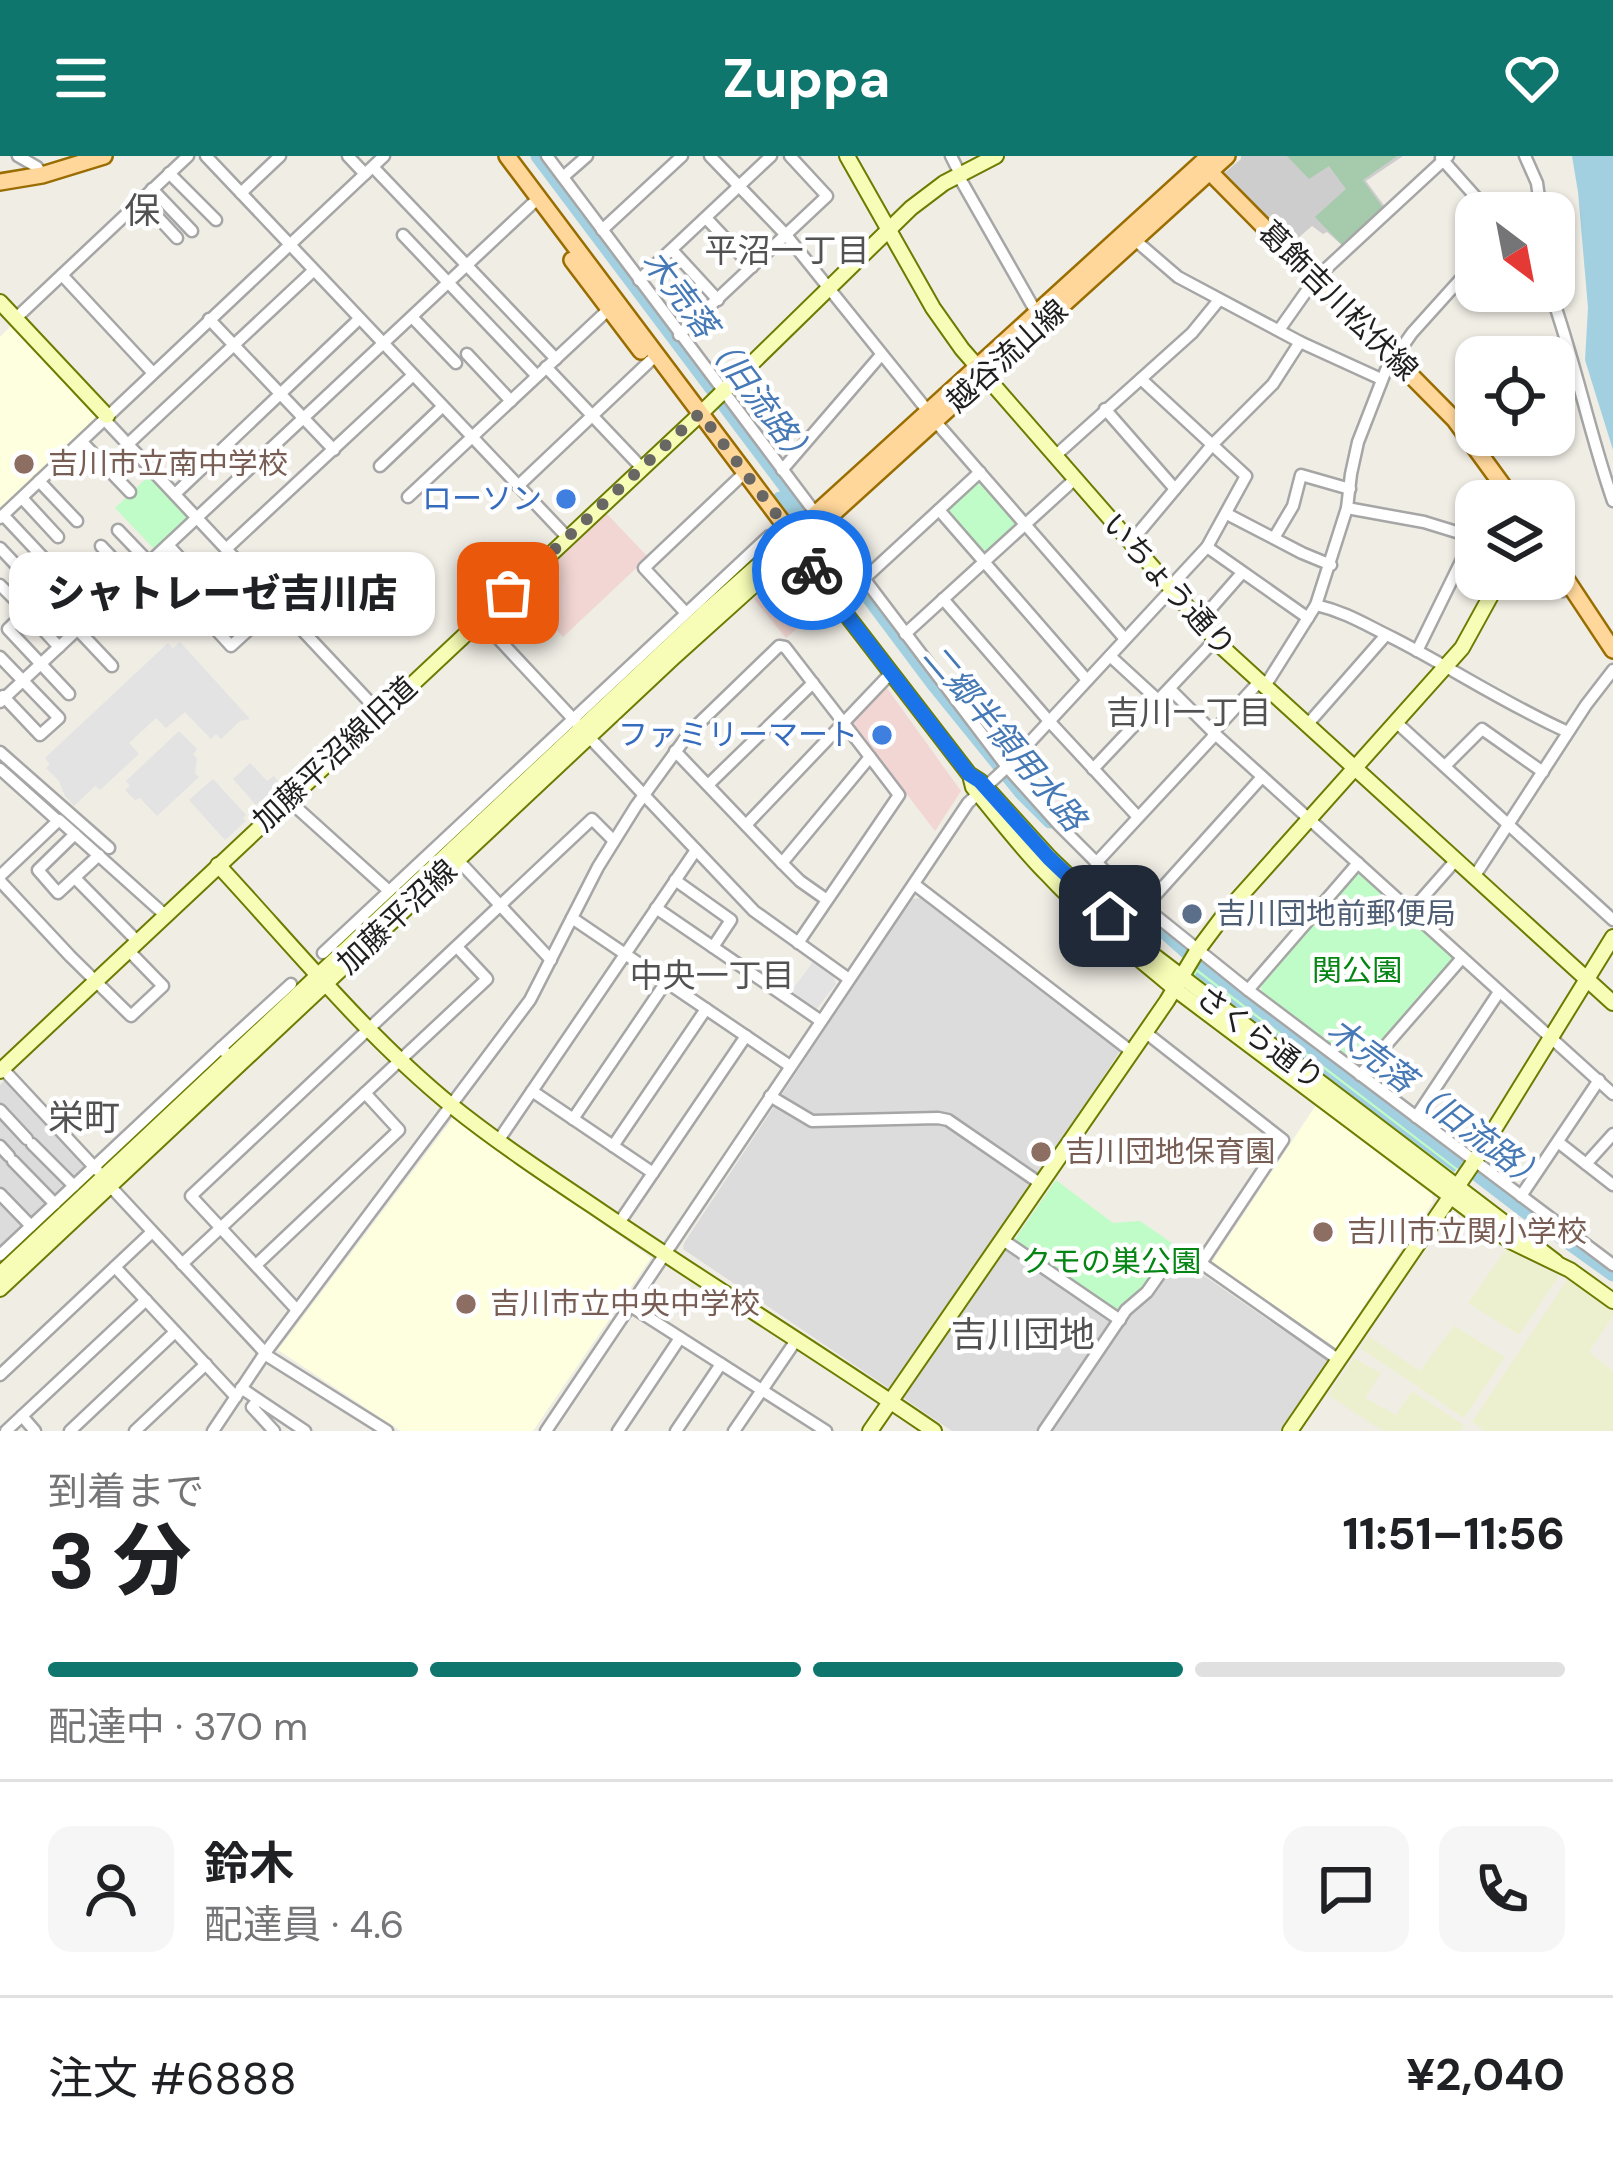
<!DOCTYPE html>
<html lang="ja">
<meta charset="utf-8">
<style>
:root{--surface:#fff;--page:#f6f6f6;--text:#202124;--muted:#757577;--line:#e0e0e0;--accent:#0f766e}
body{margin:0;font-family:"DM Sans","Noto Sans JP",sans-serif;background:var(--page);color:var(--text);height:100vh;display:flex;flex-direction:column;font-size:45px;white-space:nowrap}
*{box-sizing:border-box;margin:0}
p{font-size:39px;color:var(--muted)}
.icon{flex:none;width:66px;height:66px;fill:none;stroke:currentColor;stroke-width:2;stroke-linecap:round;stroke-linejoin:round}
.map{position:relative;height:1275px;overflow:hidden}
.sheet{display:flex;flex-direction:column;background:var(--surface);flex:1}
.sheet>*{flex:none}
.needle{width:78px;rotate:148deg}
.fabs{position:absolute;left:1455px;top:36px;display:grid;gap:24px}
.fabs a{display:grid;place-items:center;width:120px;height:120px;border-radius:24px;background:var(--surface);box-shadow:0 3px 9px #0004;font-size:60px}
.pin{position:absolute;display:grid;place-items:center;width:102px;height:102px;color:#fff;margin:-51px;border-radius:24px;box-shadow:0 6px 18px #0006}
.courier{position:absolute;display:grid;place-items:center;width:120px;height:120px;margin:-60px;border:9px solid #1a73e8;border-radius:50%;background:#fff;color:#222;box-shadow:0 3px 15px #0007}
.bubble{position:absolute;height:84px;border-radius:24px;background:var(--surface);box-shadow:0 3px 9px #0004;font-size:39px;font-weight:800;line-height:84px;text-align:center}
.summary em{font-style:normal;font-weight:800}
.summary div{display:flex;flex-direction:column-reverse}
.summary{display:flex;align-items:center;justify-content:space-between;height:204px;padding:0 48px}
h1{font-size:78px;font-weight:800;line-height:90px}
.bar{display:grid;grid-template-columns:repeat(4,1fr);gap:18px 12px;align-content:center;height:144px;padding:0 48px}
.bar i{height:15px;border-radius:9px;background:var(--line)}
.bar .on{background:var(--accent)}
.bar p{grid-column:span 4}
.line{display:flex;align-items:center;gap:30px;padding:0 48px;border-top:3px solid var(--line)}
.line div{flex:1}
.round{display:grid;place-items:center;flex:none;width:126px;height:126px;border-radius:24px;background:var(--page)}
header{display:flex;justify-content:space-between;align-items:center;height:156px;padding:0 48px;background:var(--accent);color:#fff;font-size:54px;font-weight:800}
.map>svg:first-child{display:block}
.residential{fill:#dddcdc}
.commercial{fill:#f2d6d3}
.education{fill:#feffdf}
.religious{fill:#cdcdcd}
.farmland{fill:#edf0cf}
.cemetery{fill:#a5cbac}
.park{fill:#c0fcc7}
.parking{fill:#e3e3e3}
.water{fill:#a3d0e0}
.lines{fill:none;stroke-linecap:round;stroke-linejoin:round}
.river{stroke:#a3d0e0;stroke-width:15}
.street-casing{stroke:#a6a6a6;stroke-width:15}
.secondary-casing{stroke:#6b7c00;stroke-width:18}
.primary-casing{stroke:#9a6d00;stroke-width:20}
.street{stroke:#fff;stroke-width:10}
.secondary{stroke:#f7fdb6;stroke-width:14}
.primary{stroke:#ffd79b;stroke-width:15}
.done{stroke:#686764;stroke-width:12;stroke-dasharray:0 21.6}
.route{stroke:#1a73e8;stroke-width:15}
.education-dot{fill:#8d6e63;stroke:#fff;stroke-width:4.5}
.shop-dot{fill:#3f7fe0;stroke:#fff;stroke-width:4.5}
.service-dot{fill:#5c6f8a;stroke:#fff;stroke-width:4.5}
.labels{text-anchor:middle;stroke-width:9;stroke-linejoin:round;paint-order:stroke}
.street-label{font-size:30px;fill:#1f1f1f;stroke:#fff}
.education-label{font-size:30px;fill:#785e54;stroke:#fff;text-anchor:start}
.shop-label{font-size:30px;fill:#366cbe;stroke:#fff;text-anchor:end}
.service-label{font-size:30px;fill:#4e5e75;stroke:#fff;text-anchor:start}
.park-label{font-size:30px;fill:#058514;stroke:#fff}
.neighbourhood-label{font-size:33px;fill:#525252;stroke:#fff}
.water-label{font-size:33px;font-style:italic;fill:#4679b5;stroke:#fff}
.quarter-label{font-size:36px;fill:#525252;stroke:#fff}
</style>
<header><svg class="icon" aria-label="menu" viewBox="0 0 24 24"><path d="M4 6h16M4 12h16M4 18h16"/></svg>Zuppa<svg class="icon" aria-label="heart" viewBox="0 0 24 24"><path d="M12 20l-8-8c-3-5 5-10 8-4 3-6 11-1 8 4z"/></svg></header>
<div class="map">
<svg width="1613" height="1275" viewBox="0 0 1613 1275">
<rect width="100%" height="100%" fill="#f0ede5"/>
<g class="residential">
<path d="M 920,742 L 1120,895 L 997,1084 L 1123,1169 L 1135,1152 L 1156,1136 L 1168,1116 L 1179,1110 L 1190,1110 L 1329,1206 L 1282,1275 L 952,1275 L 683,1093 L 684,1087 L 911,743 Z"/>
<path d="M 6,923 L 88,1014 L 0,1095 L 0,929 Z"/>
</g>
<g class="commercial">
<path d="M 606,357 L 648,401 L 563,481 L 520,436 Z"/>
<path d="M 782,418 L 801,421 L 823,451 L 786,482 L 754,443 Z"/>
<path d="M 884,528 L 961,635 L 935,675 L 850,564 Z"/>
</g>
<g class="education">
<path d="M 11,170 L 97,262 L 0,354 L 0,181 Z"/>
<path d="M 1316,949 L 1432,1037 L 1433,1046 L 1336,1192 L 1212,1106 Z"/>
<path d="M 453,962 L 651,1102 L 533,1275 L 401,1275 L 278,1194 Z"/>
</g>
<path class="religious" d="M 1241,0 L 1403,0 L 1366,25 L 1386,52 L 1344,91 L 1327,76 L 1323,78 L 1312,70 L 1290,89 L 1222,19 L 1241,3 Z"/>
<g class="farmland">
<path d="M 1506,1093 L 1559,1120 L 1519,1179 L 1468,1147 Z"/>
<path d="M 1568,1123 L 1613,1156 L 1613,1160 L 1589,1196 L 1613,1215 L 1613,1275 L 1485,1275 L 1472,1266 Z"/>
<path d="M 1454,1170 L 1505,1201 L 1464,1262 L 1360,1192 L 1368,1180 L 1420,1215 Z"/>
<path d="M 1354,1202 L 1381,1217 L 1365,1242 L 1396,1259 L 1412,1235 L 1464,1269 L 1460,1275 L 1383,1275 L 1328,1239 Z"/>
</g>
<path class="cemetery" d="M 1287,0 L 1397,0 L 1363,24 L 1384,53 L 1343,90 L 1315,61 L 1346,33 L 1329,10 L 1309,23 Z"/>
<g class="park">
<path d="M 151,318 L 191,361 L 157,396 L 115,352 Z"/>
<path d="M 977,323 L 1017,366 L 1016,371 L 986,399 L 982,398 L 946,356 L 946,353 Z"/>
<path d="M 1360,714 L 1455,801 L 1362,906 L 1355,908 L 1262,838 L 1261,829 Z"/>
<path d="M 1202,802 L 1464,1002 L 1452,1019 L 1191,821 Z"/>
<path d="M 1056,1024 L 1113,1067 L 1140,1065 L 1185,1096 L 1163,1102 L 1142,1132 L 1126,1145 L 1116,1158 L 1012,1087 Z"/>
</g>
<g class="parking">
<path d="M 783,420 L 800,424 L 820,451 L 800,466 L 771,430 Z"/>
<path d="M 180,486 L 250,563 L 240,565 L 221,583 L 216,578 L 211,583 L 185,556 L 166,572 L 156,562 L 129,587 L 139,598 L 100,634 L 95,630 L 74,650 L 65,640 L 59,625 L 46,612 L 50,608 L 45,602 L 168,487 L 173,492 Z"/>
<path d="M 179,575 L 197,593 L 193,598 L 197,603 L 195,617 L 199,621 L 157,660 L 140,642 L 135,644 L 125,634 L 130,630 L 126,625 Z"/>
<path d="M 250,607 L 267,625 L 274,620 L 279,627 L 275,631 L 278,635 L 264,649 L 260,645 L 256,649 L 233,623 Z"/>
<path d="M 213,623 L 246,659 L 243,662 L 246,665 L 225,684 L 189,644 Z"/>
<path d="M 813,806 L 832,817 L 836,828 L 814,856 L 789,838 Z"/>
</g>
<g class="water">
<path d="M 1572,0 L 1613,0 L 1613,294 L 1585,204 L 1588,152 L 1578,36 Z"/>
<path d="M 1197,816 L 1456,1014 L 1454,1016 L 1323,919 L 1195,819 Z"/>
</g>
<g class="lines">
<g class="river">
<path d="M 538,0 L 933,527 L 1022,637 L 1050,665"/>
<path d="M 780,343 L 831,410"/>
<path d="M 1122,738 L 1186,795 L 1524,1054 L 1613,1118"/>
</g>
<defs>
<g id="street">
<path d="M 18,0 L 37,11 L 42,19"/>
<path d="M 206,0 L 567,381"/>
<path d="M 348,0 L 365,18"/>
<path d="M 547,0 L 816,358"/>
<path d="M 710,0 L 786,79 L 927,254"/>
<path d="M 951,0 L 960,18"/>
<path d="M 1525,0 L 1537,27 L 1541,57"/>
<path d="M 1441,2 L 1490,57"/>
<path d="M 373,11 L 556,203"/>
<path d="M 169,17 L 216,64"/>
<path d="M 958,19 L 1036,156"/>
<path d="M 563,21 L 587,0"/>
<path d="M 152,33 L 192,75"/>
<path d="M 241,37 L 280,0"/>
<path d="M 141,43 L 177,82"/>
<path d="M 706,62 L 752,111"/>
<path d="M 602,74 L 682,0"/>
<path d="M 403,79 L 537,220"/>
<path d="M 1135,84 L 1178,121 L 1300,186 L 1381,223"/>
<path d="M 672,94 L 718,144"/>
<path d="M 62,119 L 153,217"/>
<path d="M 639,124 L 771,0"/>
<path d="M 1550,135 C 1575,204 1589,276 1613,345"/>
<path d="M 412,161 L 456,207"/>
<path d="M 15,163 L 188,0"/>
<path d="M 209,163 L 334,294"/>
<path d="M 1279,174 L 1315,123 L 1448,0"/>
<path d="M 679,179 L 827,40 L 790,0"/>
<path d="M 467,198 L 511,245"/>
<path d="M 546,211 L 641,311"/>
<path d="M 1141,223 L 1246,320 L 1207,391 L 1169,432"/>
<path d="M 1105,253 L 1175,333"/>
<path d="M 105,264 L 379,556"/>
<path d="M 935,265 L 1125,483"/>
<path d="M 82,286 L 130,336"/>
<path d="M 128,288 L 313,115"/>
<path d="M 1055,300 L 1192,177 L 1219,144"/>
<path d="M 380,310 L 442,251"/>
<path d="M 782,314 L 881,199"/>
<path d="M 39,325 L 77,365"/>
<path d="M 518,330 L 650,205"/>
<path d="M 175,338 L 358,164"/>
<path d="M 408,341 L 609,153"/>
<path d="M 22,342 L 58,381"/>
<path d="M 1347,352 L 1424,366 L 1476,382"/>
<path d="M 939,354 L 1087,524"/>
<path d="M 1227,358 L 1302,397 L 1331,409"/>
<path d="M 3,359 L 51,410"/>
<path d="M 0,362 L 384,0"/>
<path d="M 822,367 L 1007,611 L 1058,668 L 1125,735 L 1248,834 L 1613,1109"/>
<path d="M 118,374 L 185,444"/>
<path d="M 1274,382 L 1293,350 L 1301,319 L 1350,333"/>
<path d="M 1130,387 L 1212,289 L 1273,228 L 1300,186"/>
<path d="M 168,389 L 213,438"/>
<path d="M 101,390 L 166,459"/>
<path d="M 1207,391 L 1308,462"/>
<path d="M 0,392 L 33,427"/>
<path d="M 226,393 L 412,220"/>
<path d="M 86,408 L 113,440"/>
<path d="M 243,410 L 197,453 L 231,490 L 278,447"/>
<path d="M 865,422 L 980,316"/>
<path d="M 1545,423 L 1563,435 L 1571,430"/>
<path d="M 0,429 L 15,444"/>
<path d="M 943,443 L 1049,565 L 1138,661"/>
<path d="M 1316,449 C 1346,456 1366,469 1393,482 C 1452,512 1507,549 1568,576"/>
<path d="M 26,455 L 59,491"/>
<path d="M 685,456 L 644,412 L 739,322"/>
<path d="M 480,463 L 576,566"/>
<path d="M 1199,466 L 1242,417"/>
<path d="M 905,478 L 1075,323"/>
<path d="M 1417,495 L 1473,381"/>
<path d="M 1110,500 L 1158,544"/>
<path d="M 0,501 L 59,562 L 40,579 L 3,540"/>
<path d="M 1265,530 L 1316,449 L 1347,352 L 1351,318 L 1358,286 L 1386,214 L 1412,177 L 1476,106"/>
<path d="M 1170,533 L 1214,577 L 1613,938"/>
<path d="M 69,538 L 8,473 L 44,438 L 112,510"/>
<path d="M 0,546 L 532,48"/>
<path d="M 1397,567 L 1613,764"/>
<path d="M 1307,569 L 1386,479"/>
<path d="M 589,581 L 754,755 L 849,823"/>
<path d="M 675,595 L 782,707"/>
<path d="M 0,596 L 109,692"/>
<path d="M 1445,610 L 1482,573 L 1543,616"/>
<path d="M 0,613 L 58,665"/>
<path d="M 1093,613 L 1215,484"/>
<path d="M 708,629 L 813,527"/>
<path d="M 287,643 L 389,735"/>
<path d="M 746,669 L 890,518"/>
<path d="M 75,678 L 38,714 L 58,737 L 99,699"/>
<path d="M 458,704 L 551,804"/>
<path d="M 1096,707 L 1212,582 L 1216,573 L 1259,526"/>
<path d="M 0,720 L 59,664 L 165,759"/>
<path d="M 1474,721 L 1586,549 L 1613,514"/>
<path d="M 75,722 L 137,785"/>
<path d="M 675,724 L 731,764 L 713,791"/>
<path d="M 0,725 L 70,800 L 131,860 L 163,830 L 128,794"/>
<path d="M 914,728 L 1132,896"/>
<path d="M 656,752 L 821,865"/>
<path d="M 1144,752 L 1262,621"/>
<path d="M 1411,755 L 1456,704"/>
<path d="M 572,762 L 790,910"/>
<path d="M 798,787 L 899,639 L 870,601 L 782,707 L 800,725 L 827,744"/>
<path d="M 323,797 L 769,380"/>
<path d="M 1248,834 L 1358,707"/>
<path d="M 1145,876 L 1283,984 L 1201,1107"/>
<path d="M 221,892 L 291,828"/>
<path d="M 2,912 L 97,1014"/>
<path d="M 1360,919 L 1462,802"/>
<path d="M 532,935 L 653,1017"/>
<path d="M 770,940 L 812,965 L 938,962 L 948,964 L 1041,1028"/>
<path d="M 0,954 L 27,983"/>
<path d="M 1416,961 L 1499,836"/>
<path d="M 573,963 L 666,826"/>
<path d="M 498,985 L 696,694"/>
<path d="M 1558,986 L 1613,1029"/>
<path d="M 32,988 L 74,1030"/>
<path d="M 0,990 L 9,1000"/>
<path d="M 613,990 L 706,853"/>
<path d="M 13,1005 L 55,1048"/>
<path d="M 1586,1008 L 1613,978"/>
<path d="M 110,1030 L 269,1201 L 387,1275"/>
<path d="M 0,1038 L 31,1070"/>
<path d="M 1521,1040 L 1599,924"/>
<path d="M 619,1067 L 746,880"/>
<path d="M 1003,1084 L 1120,1164"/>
<path d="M 0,1099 L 221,892 L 230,901"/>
<path d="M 182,1108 L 487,823 L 457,791"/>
<path d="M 256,1109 L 399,974 L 365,937"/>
<path d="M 115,1111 L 236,1241"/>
<path d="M 629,1149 L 826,1275"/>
<path d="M 297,1154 L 191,1040 L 592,663 L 613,684"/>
<path d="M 0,1219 L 152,1076"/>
<path d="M 241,1232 L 305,1275"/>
<path d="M 258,1244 L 252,1251 L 274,1275"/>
<path d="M 22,1260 L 35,1275"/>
<path d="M 6,1275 L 146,1144"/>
<path d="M 70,1275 L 175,1176"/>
<path d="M 135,1275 L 206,1208"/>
<path d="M 213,1275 L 265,1197 L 530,844 L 598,711 L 636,650 L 690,576 L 779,490 L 785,491 L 870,601"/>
<path d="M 546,1275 L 968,647 L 1006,612 L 1171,434"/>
<path d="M 618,1275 L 680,1182"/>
<path d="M 676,1275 L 721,1208"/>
<path d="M 734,1275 L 797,1183"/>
<path d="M 1044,1275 L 1126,1154 L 1147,1136 L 1166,1109 L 1183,1102 L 1201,1107 L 1339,1204"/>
</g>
<g id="secondary">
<path d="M 847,0 L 933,152 L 962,193 L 1223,492 L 1613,847"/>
<path d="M 0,146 L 107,260"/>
<path d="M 971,623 L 973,631 C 997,660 1020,691 1047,718 C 1086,760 1131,796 1175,833 L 1510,1085 L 1570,1114 L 1613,1145"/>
<path d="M 218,709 C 293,790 366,880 452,950 C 497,986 545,1018 593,1050 C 706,1127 822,1198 934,1275"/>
<path d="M 0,915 L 695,263 L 911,52 L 944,27 L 996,0"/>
<path d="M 0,1118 L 704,457 L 789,382"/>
<path d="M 0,1133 L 673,502 L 795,392 L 969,618 L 980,625 L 1050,702 L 1144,792 L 1556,1106"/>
<path d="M 870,1275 L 1167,845 L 1197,795 L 1227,755 L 1462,492 L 1500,423"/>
<path d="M 1290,1275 L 1474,1006 L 1613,781"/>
</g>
<g id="primary">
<path d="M 507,0 L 783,367 L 795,392 L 1227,0"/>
<path d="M 1203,9 L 1455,264 L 1514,345"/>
<path d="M 0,26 L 42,19 L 104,0"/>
<path d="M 572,104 L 641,195"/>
<path d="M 789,382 L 1209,0"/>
<path d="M 1554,405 L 1613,494"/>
</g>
</defs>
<use href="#street" class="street-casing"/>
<use href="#secondary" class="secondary-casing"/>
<use href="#primary" class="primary-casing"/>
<use href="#street" class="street"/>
<use href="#secondary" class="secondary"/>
<use href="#primary" class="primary"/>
</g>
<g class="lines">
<path class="done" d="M 508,437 L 700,257 L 783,367 L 789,382 L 812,414"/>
<path class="route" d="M 812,414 L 969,618 L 980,625 L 1049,702 L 1110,760"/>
</g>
<g class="education-dot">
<circle cx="24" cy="308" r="12"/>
<circle cx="1041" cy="996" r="12"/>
<circle cx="1323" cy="1076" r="12"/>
<circle cx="466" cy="1148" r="12"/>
</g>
<g class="shop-dot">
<circle cx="566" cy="343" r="12"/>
<circle cx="882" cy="579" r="12"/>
</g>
<circle class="service-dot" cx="1192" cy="758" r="12"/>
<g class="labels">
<g class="street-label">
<text transform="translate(1338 145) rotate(45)" y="10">葛飾吉川松伏線</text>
<text transform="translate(1007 200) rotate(-42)" y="10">越谷流山線</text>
<text transform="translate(1169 429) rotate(48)" y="10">いちょう通り</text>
<text transform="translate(335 598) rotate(-43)" y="10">加藤平沼線旧道</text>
<text transform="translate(397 761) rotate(-43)" y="10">加藤平沼線</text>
<text transform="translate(1260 882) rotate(37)" y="10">さくら通り</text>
</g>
<g class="education-label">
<text x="48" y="318">吉川市立南中学校</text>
<text x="1065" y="1006">吉川団地保育園</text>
<text x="1347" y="1086">吉川市立関小学校</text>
<text x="490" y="1158">吉川市立中央中学校</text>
</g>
<g class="shop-label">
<text x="542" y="353">ローソン</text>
<text x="858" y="589">ファミリーマート</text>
</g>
<g class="service-label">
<text x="1216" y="768">吉川団地前郵便局</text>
</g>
<g class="park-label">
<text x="1357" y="825">関公園</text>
<text x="1111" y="1116">クモの巣公園</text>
</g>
<g class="neighbourhood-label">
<text x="787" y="106">平沼一丁目</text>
<text x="1189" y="568">吉川一丁目</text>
<text x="712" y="831">中央一丁目</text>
</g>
<g class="water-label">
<text transform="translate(730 203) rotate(53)" y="12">木売落（旧流路）</text>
<text transform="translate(1005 581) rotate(50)" y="12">二郷半領用水路</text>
<text transform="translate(1438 948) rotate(37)" y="12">木売落（旧流路）</text>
</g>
<g class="quarter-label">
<text x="142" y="67">保</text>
<text x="84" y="974">栄町</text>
<text x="1023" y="1191">吉川団地</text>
</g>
</g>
</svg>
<div class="fabs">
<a><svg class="needle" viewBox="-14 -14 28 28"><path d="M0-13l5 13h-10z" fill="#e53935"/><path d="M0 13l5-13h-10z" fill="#757577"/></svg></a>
<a><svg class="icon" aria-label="locate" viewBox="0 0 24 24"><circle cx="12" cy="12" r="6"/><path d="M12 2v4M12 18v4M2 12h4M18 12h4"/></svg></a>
<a><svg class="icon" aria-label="layers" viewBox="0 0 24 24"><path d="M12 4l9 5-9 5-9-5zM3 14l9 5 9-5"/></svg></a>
</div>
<div class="pin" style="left:508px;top:437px;background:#ea580c"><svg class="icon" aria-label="bag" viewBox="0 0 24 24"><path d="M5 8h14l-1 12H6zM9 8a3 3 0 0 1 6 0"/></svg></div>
<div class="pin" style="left:1110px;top:760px;background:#1f2937"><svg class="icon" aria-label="home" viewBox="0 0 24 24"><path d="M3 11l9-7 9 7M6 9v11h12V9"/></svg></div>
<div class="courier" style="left:812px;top:414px"><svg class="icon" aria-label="bike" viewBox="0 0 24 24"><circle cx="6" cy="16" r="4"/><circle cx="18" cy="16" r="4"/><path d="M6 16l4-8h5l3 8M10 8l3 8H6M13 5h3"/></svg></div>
<div class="bubble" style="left:9px;top:396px;width:426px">シャトレーゼ吉川店</div>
</div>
<section class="sheet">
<div class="summary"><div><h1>3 分</h1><p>到着まで</p></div><em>11:51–11:56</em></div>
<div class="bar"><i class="on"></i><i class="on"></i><i class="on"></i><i></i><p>配達中 · 370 m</p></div>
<div class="line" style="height:216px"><a class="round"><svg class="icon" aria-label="person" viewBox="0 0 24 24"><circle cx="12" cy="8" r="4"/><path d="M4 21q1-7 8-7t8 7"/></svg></a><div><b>鈴木</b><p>配達員 · 4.6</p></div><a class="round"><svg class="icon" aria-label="chat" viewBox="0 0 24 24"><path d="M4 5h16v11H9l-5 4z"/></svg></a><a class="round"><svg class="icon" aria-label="phone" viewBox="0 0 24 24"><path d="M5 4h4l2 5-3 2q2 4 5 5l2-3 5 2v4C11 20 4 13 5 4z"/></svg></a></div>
<div class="line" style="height:156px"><div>注文 #6888</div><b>¥2,040</b></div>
</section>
